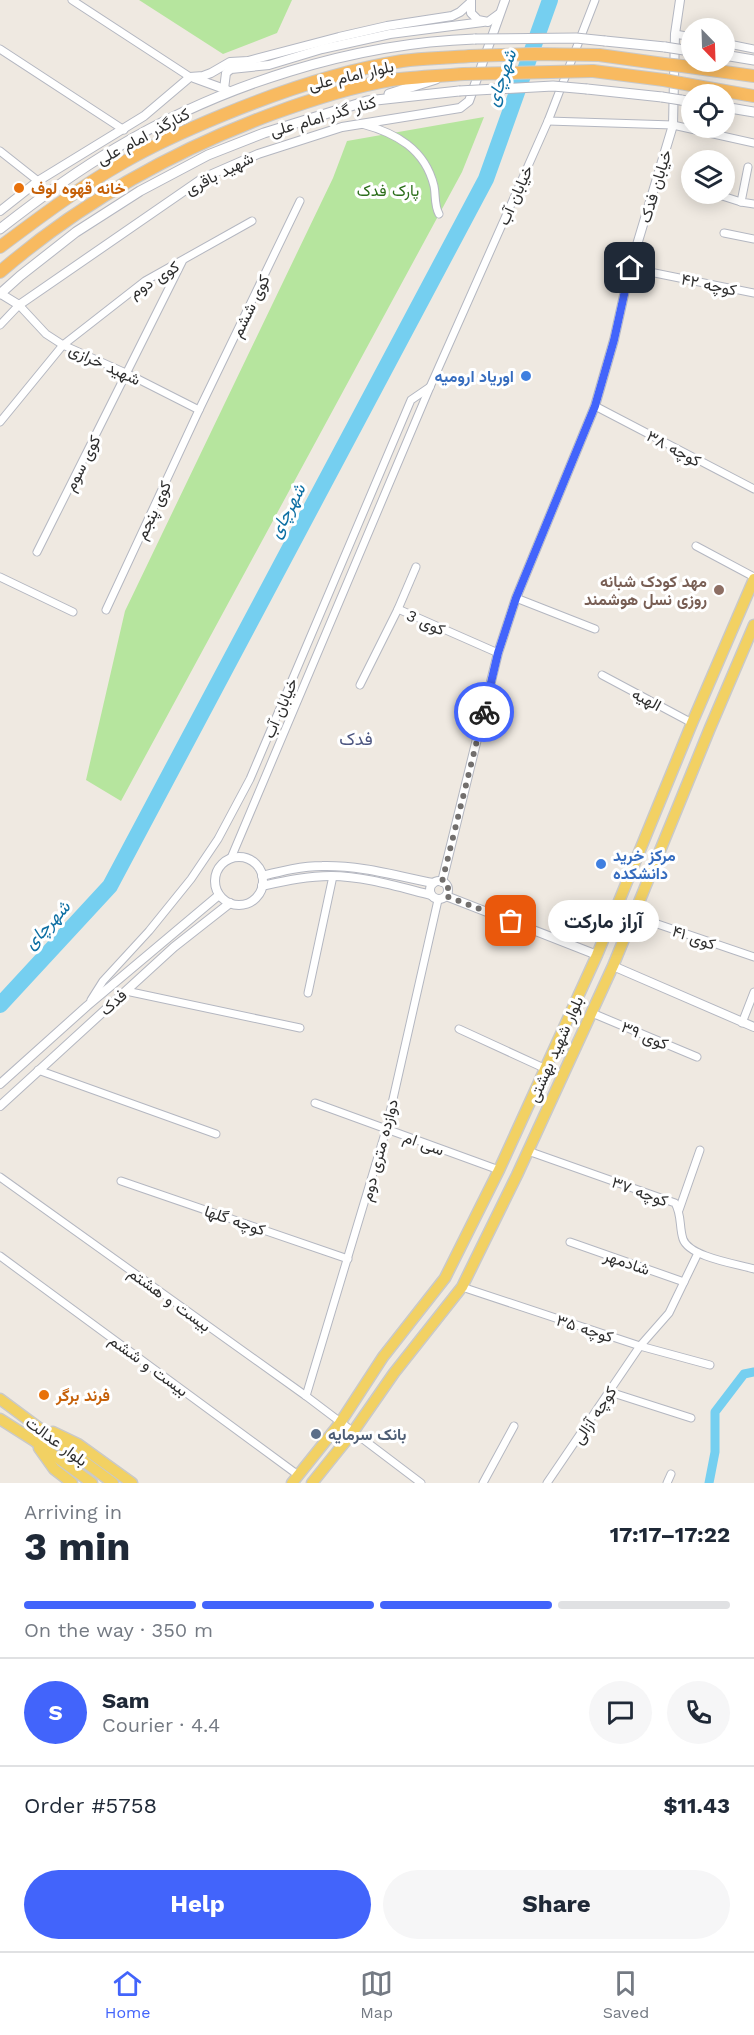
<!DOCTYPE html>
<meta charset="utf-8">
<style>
:root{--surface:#fff;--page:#f6f6f7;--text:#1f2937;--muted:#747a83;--line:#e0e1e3;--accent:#4264fb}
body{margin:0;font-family:"Work Sans",Vazirmatn,sans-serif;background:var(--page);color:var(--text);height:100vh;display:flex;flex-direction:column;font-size:22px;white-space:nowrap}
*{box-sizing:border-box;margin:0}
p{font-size:20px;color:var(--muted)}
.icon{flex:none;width:33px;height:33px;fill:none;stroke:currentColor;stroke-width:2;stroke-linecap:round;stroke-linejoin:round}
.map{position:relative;height:1483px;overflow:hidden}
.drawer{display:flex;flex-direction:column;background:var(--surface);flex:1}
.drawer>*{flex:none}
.needle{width:39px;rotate:157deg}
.controls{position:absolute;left:681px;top:18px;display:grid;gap:12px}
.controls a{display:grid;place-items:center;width:54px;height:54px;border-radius:50%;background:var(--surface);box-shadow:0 3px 15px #0003;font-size:30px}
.pin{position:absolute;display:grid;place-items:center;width:51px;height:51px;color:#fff;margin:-26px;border-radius:12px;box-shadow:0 3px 9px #0006}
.courier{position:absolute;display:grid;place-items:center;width:60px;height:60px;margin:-30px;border:4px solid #4264fb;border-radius:50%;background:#fff;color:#222;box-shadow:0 2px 8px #0007}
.bubble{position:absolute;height:42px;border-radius:21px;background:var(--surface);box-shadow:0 3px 15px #0003;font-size:20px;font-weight:700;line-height:42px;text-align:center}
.overview em{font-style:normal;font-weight:700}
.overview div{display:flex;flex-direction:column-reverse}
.overview{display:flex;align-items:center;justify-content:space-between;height:102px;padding:0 24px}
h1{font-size:39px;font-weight:700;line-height:45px}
.bar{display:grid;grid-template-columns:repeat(4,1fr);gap:9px 6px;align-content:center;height:72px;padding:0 24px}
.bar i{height:8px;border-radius:4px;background:var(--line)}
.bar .on{background:var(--accent)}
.bar p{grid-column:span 4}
.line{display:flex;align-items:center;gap:15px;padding:0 24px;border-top:2px solid var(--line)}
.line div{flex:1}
.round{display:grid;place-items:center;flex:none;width:63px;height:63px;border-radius:32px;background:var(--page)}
.primary-button{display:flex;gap:12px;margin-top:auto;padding:12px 24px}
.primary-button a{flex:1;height:69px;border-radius:36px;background:var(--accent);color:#fff;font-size:24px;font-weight:700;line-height:69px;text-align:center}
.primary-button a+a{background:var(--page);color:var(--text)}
.menu{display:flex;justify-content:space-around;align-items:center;height:84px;border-top:2px solid var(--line);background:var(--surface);font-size:16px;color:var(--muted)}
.menu a{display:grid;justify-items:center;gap:3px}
.menu .on{color:var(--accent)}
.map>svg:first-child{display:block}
.green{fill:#b6e59e}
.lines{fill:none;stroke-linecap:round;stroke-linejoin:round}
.canal{stroke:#75cff0;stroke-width:9}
.river{stroke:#75cff0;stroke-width:16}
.minor-casing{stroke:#b4b7c1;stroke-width:9}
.tertiary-casing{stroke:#b4b7c1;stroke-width:10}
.secondary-casing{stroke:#b4b7c1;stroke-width:11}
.primary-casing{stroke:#c9c9c9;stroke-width:13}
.trunk-casing{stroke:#c9c9c9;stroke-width:14}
.minor{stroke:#fff;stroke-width:7}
.tertiary{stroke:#fff;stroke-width:8}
.secondary{stroke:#fff;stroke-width:9}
.primary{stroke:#f2d163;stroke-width:10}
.trunk{stroke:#f8ba60;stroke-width:12}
.secondary-bridge-casing{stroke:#b4b7c1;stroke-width:11;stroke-linecap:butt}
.trunk-bridge-casing{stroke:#c9c9c9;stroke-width:14;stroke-linecap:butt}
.secondary-bridge{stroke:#fff;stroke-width:9}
.trunk-bridge{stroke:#f8ba60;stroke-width:12}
.done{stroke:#726f6d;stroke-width:6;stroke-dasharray:0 10.8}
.route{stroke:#4264fb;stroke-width:8}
.food-dot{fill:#e8710a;stroke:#fff;stroke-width:2}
.shop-dot{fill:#3f7fe0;stroke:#fff;stroke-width:2}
.education-dot{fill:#8d6e63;stroke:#fff;stroke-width:2}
.service-dot{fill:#5c6f8a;stroke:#fff;stroke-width:2}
.labels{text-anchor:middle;stroke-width:6;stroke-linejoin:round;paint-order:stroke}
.street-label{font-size:16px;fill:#2e2e2e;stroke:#fff}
.food-label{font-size:16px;font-weight:bold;fill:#c56008;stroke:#fff;text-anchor:start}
.park-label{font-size:16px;fill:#2c6e1b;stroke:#fff}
.shop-label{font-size:16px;font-weight:bold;fill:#366cbe;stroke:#fff;text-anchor:end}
.education-label{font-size:16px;font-weight:bold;fill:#785e54;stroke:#fff;text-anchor:end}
.service-label{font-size:16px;font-weight:bold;fill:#4e5e75;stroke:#fff;text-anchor:start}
.water-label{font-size:18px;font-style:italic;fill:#0d6fa3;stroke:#fff}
.neighbourhood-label{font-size:18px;fill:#4d5680;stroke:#fff}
</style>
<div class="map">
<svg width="754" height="1483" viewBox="0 0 754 1483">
<rect width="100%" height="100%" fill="#efe9e1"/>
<g class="green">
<path d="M 139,0 L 292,0 L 277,33 L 223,54 Z"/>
<path d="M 484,117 L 462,172 L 121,801 L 86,780 L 125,611 L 333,178 L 347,141 Z"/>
</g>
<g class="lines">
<path class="canal" d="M 709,1483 L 715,1452 L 715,1412 L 744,1374 L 754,1372"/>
<path class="river" d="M 0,1005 L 110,886 L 486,179 L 550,0"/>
<defs>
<g id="minor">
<path d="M 72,0 L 190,77"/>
<path d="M 675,34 L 692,37"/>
<path d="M 724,43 L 754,49"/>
<path d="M 0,49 L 124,130"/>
<path d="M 548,121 L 673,125 L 754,143"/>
<path d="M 362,124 C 396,133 425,149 434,186 C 436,195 434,205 439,214"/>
<path d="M 0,151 L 38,181"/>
<path d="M 748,167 L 741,202 L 754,204"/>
<path d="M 716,194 L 741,202"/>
<path d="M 724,233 L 754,239"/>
<path d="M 630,268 L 754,293"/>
<path d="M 0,325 L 19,305 L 46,334 L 63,345 L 128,374 L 199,410"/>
<path d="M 595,406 L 754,489"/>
<path d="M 0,422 L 63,345 L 145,281 L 252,221"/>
<path d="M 696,546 L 754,577"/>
<path d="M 37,552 L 182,262"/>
<path d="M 0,577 L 73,612"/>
<path d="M 516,598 L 595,629"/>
<path d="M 398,609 L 416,567"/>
<path d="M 106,610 L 199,410 L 300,201"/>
<path d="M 602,675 L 692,723"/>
<path d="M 360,685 L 398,609 L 498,653"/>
<path d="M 231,858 L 430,387 L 548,121 L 595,0"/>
<path d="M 634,916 L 754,957"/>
<path d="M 126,991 L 300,1028"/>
<path d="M 308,993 L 333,876"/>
<path d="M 91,1000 L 103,981 L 149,931 L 191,879 L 218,839 L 250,779 L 411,400 L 430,387"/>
<path d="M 592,1013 L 697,1057"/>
<path d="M 742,1023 L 754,992"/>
<path d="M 459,1029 L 546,1069"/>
<path d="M 38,1070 L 216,1134"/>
<path d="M 315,1103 L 499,1170"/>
<path d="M 528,1151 L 675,1203 C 682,1215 679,1227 683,1239 C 689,1257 737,1264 754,1269"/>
<path d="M 0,1177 L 306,1396 L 421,1483"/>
<path d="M 121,1181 L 348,1259"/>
<path d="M 679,1210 L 700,1150"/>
<path d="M 570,1242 L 684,1282"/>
<path d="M 0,1256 L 298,1475"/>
<path d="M 462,1287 L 640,1346 L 710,1365"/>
<path d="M 610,1392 L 691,1418"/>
<path d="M 306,1396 L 386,1130 L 438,900"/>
<path d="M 483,1483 L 514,1426"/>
<path d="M 547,1483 L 640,1346 L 669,1313 L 698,1253"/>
<path d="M 667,1483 L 671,1474"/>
</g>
<g id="tertiary">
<path d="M 471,0 L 471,13 L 478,20 L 488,22 L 499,14"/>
<path d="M 194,78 L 227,90"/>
<path d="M 224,89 L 226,73 L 231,69 L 269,65 L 322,49 L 390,34 L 483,22"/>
<path d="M 0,211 L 38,181 L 144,116 L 190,77 L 203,76 L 211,73 L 230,62 L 248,61 L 339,37 L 387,26 L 452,16 L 460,12 L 470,3"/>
<path d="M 1,294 L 19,305 L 203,178 L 258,154 L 342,127 L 460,108 L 469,101 L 505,0"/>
<circle cx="239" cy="881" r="24"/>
<path d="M 262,876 C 282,871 302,866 322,866 C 360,865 397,876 433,883"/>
<circle cx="439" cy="890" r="9"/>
<path d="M 442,882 L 498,653 L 516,598 L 595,406 L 614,340 L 630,268 L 673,125 L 675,34 L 680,0"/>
<path d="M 262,886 C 285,881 307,876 331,876 C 364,876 399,887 431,895"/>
<path d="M 446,896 L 597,955"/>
<path d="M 613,966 L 754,1027"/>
<path d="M 0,1084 L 87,1006 L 219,895"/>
<path d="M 0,1106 L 174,947 L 230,903"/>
</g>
<g id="secondary">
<path d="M 605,41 L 665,47"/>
<path d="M 724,55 L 754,60"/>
<path d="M 587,89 L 662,97"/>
<path d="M 389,94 L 436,79"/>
<path d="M 681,100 L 692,102"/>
<path d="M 724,107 L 754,112"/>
<path d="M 0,229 C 37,200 75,172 116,148 C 221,85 353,43 475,39"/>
<path d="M 0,294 L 20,276 L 76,232 L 140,191 L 208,155 L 264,133 L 367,101 L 459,91"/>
</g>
<g id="primary">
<path d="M 0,1399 L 113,1483"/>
<path d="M 0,1419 L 33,1440 L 92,1483"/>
<path d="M 53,1432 L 78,1444 L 132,1483"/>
<path d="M 39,1448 L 54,1469 L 72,1483"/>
<path d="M 292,1483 L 340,1423 L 383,1357 L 445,1278 L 499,1170 L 597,955 L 692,723 L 754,579"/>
<path d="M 312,1483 L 353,1432 L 394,1373 L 462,1287 L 517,1175 L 613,966 L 710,728 L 754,625"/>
</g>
<g id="trunk">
<path d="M 599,55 L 664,64"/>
<path d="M 682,66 L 754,76"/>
<path d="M 593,71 L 664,80"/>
<path d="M 680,83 L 754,96"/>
<path d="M 0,247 C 40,217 80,187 124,162 C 155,144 189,129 223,115 C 281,91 339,71 402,61 C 424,58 447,58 470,56"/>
<path d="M 0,272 C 80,203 173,151 272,114 C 310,100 350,87 391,80 C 414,77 439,76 464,74"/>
</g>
</defs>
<use href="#minor" class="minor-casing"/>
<use href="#tertiary" class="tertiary-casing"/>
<use href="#secondary" class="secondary-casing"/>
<use href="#primary" class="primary-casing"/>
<use href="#trunk" class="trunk-casing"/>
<use href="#minor" class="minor"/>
<use href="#tertiary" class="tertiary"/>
<use href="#secondary" class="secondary"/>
<use href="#primary" class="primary"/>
<use href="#trunk" class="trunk"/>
<defs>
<g id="secondary-bridge">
<path d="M 475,39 L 576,38 L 605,41"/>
<path d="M 665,47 L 684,50"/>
<path d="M 459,91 L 553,86 L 587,89"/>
<path d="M 662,97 L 681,100"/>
</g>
<g id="trunk-bridge">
<path d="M 470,56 L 534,54 L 599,55"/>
<path d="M 664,64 L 682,66"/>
<path d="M 464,74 L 593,71"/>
<path d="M 664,80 L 680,83"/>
</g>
</defs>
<use href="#secondary-bridge" class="secondary-bridge-casing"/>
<use href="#trunk-bridge" class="trunk-bridge-casing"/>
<use href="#secondary-bridge" class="secondary-bridge"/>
<use href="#trunk-bridge" class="trunk-bridge"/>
</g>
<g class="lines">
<path class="done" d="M 484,712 L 442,882 L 448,888 L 446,896 L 511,921"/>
<path class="route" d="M 484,712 L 498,653 L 516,598 L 595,406 L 614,340 L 630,268"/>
</g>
<g class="food-dot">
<circle cx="19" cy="188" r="6"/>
<circle cx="44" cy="1395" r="6"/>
</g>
<g class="shop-dot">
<circle cx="526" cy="376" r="6"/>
<circle cx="601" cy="864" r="6"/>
</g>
<circle class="education-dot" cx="719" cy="590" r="6"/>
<circle class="service-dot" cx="316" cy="1434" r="6"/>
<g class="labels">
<g class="street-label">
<text transform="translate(351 75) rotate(-13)" y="6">بلوار امام علی</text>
<text transform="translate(323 116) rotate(-16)" y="6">کنار گذر امام علی</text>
<text transform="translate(143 136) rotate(-28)" y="6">کنارگذر امام علی</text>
<text transform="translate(219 173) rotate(-27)" y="6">شهید باقری</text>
<text transform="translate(655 186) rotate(-73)" y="6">خیابان فدک</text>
<text transform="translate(515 195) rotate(-66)" y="6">خیابان آب</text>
<text transform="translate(154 279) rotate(-32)" y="6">کوی دوم</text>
<text transform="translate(709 284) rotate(12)" y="6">کوچه ۴۲</text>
<text transform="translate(250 306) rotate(-64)" y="6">کوی ششم</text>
<text transform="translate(105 364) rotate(25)" y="6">شهید خرازی</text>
<text transform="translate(674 448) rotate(28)" y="6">کوچه ۳۸</text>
<text transform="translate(82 463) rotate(-63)" y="6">کوی سوم</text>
<text transform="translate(153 510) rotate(-65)" y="6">کوی پنجم</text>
<text transform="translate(426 622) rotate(24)" y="6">کوی 3</text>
<text transform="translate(647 699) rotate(28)" y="6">الهیه</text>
<text transform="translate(280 708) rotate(-67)" y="6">خیابان آب</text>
<text transform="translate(694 937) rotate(19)" y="6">کوی ۴۱</text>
<text transform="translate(113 1002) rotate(-42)" y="6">فدک</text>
<text transform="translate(645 1035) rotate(23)" y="6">کوی ۳۹</text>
<text transform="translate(555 1049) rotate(-66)" y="6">بلوار شهید بهشتی</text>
<text transform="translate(424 1143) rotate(20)" y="6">سی ام</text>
<text transform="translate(379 1150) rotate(-75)" y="6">دوازده متری دوم</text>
<text transform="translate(640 1191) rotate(20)" y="6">کوچه ۳۷</text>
<text transform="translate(235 1220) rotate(19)" y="6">کوچه گلها</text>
<text transform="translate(627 1262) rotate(19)" y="6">شادمهر</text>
<text transform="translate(170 1299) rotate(36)" y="6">بیست و هشتم</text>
<text transform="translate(585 1328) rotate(18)" y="6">کوچه ۳۵</text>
<text transform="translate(149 1365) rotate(36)" y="6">بیست و ششم</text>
<text transform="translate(594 1415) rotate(-56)" y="6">کوچه آزالی</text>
<text transform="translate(57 1441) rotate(36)" y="6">بلوار عدالت</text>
</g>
<g class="food-label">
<text x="31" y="194">خانه قهوه لوف</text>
<text x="56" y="1401">فرند برگر</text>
</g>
<g class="park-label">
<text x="388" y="196">پارک فدک</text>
</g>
<g class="shop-label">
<text x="514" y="382">اوریاد ارومیه</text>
<text x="613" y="861" text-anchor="start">مرکز خرید<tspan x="613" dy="18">دانشکده</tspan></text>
</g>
<g class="education-label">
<text x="707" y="587">مهد کودک شبانه<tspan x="707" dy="18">روزی نسل هوشمند</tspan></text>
</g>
<g class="service-label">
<text x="328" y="1440">بانک سرمایه</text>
</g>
<g class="water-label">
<text transform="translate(501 78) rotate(-70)" y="6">شهرچای</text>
<text transform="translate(287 511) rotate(-62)" y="6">شهرچای</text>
<text transform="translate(47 925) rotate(-47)" y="6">شهرچای</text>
</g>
<g class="neighbourhood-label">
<text x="356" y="745">فدک</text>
</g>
</g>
</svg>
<div class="controls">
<a><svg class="needle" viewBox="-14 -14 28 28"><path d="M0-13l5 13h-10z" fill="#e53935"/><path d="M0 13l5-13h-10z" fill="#747a83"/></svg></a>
<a><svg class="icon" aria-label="locate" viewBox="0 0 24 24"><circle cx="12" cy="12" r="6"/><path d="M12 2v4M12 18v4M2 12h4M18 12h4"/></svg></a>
<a><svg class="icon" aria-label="layers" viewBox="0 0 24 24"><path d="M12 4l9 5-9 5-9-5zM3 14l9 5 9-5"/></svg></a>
</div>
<div class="pin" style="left:511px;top:921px;background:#ea580c"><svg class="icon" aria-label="bag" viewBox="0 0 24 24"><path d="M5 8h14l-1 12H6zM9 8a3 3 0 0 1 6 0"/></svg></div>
<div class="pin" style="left:630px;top:268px;background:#1f2937"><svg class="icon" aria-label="home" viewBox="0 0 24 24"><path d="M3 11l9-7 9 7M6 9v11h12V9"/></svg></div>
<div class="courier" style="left:484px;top:712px"><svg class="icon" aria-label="bike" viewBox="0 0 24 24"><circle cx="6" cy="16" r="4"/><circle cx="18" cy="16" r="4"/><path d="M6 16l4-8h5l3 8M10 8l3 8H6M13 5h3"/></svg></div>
<div class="bubble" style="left:548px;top:900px;width:111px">آراز مارکت</div>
</div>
<section class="drawer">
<div class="overview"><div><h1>3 min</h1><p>Arriving in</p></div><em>17:17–17:22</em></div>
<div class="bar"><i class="on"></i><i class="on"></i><i class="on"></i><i></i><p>On the way · 350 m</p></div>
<div class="line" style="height:108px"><b class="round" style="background:var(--accent);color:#fff">S</b><div><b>Sam</b><p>Courier · 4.4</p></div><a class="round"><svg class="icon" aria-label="chat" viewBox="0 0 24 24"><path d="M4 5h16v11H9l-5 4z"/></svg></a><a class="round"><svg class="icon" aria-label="phone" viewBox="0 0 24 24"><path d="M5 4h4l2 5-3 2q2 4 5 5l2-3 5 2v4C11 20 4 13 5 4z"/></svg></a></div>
<div class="line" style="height:78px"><div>Order #5758</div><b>$11.43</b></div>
<div class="primary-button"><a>Help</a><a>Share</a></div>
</section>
<nav class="menu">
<a class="on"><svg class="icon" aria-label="home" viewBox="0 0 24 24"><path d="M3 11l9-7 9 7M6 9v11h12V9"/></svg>Home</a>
<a><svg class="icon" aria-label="map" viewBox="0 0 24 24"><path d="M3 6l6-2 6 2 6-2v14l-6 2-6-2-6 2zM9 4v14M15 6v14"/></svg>Map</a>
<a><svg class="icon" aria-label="saved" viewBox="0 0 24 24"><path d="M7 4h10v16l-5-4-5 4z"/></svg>Saved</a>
</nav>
